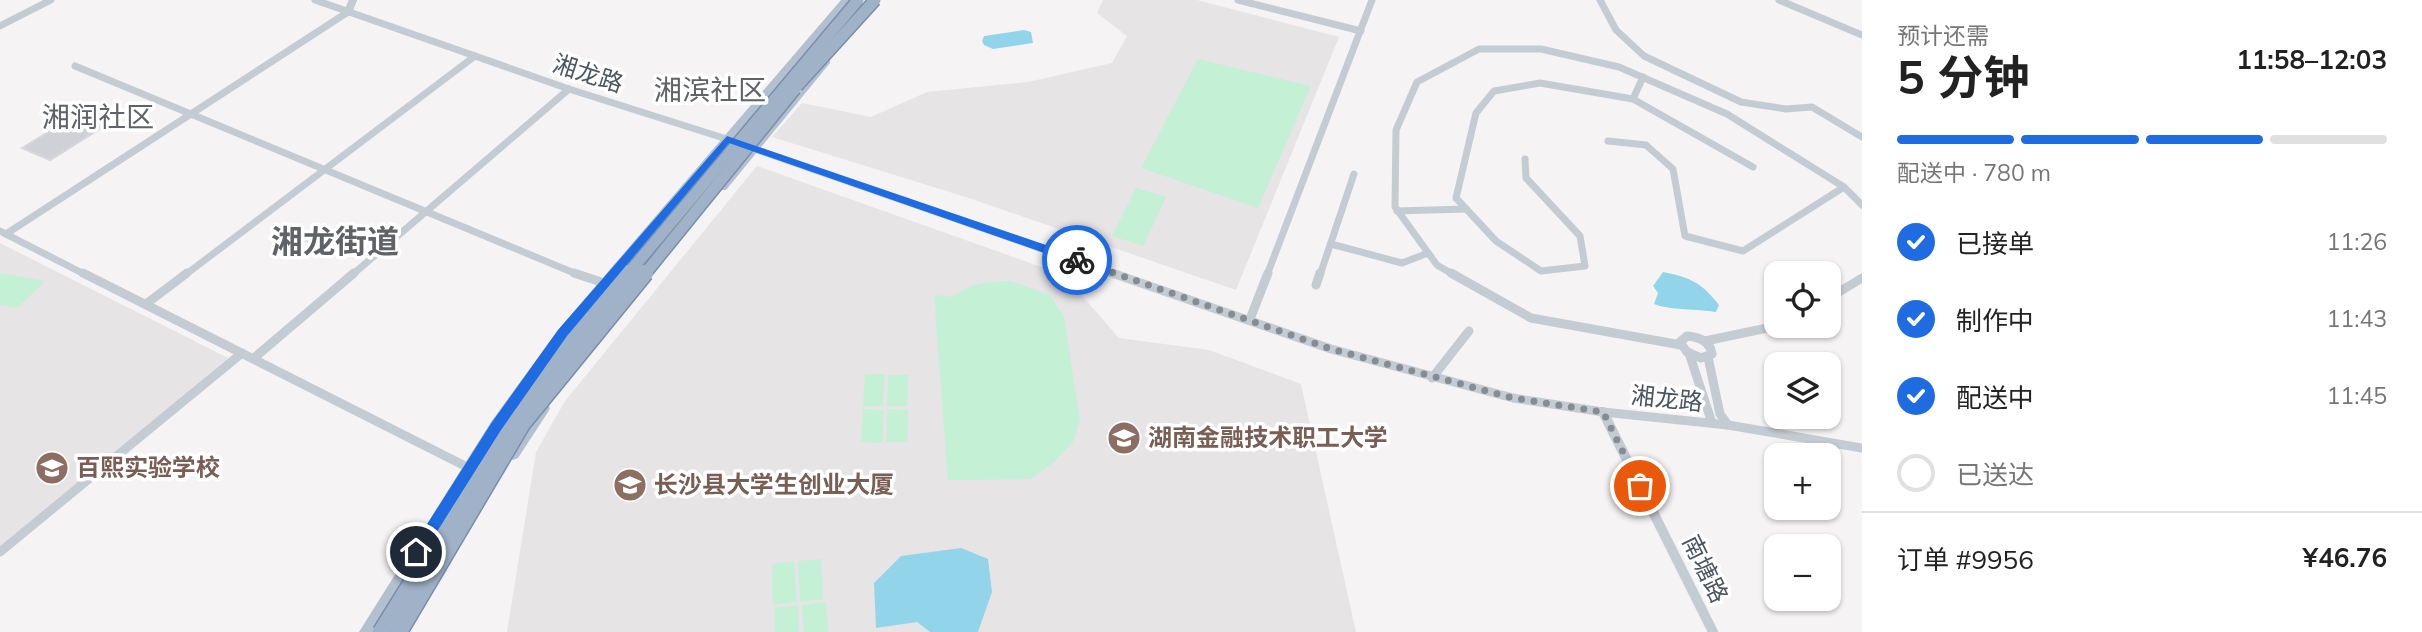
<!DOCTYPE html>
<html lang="zh">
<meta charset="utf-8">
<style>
:root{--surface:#fff;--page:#f6f6f6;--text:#222;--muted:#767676;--line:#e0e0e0;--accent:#1f6ce2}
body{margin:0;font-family:Mulish,"Noto Sans SC",sans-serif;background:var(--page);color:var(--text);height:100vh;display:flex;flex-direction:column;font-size:26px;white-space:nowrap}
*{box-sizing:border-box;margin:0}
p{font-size:23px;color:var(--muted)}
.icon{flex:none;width:38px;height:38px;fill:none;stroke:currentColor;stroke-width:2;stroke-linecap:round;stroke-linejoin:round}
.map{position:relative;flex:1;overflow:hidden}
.drawer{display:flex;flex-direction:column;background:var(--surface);width:560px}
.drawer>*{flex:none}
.controls{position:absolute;left:1764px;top:261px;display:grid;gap:14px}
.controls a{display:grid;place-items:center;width:77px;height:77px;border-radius:14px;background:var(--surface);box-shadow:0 2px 5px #0004;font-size:35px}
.pin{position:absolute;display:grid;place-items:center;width:60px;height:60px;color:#fff;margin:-30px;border:4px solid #fff;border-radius:50%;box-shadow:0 2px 7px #0007}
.courier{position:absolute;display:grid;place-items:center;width:70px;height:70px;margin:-35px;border:5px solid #1f6ce2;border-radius:50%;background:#fff;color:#222;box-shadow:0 2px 9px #0007}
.head em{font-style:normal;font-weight:700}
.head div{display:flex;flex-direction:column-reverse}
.head{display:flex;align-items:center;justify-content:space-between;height:119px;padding:0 35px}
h1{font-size:46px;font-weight:700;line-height:52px}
.bar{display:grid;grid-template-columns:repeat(4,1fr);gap:10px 7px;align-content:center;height:84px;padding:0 35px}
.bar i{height:9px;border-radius:5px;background:var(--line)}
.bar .selected{background:var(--accent)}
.bar p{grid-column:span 4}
.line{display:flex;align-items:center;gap:18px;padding:0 35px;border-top:2px solid var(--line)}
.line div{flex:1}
ol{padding:0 35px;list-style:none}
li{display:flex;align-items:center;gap:21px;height:77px}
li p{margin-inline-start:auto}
li .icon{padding:7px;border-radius:50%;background:var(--accent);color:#fff;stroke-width:4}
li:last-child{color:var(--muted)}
li i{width:38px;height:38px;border:4px solid var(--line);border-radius:50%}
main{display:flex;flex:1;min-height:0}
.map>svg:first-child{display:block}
.education{fill:#e6e4e5}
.green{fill:#c4f0d6}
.water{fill:#92d5eb}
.building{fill:#cfd1d6;stroke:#d7d8dd;stroke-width:2}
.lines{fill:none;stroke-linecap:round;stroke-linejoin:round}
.minor-far1{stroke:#c4ccd3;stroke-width:7}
.minor{stroke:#c4ccd3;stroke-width:9}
.tertiary-far1{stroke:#c4ccd3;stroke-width:8}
.tertiary{stroke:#c4ccd3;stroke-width:10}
.primary{fill:#b3c0d0;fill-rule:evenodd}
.trunk-bridge-far1-casing{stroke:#778eab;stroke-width:14;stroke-linecap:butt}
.trunk-bridge-casing{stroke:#778eab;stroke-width:19;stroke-linecap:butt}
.trunk-bridge-far1{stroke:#a0b2c8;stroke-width:11}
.trunk-bridge{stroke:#a0b2c8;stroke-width:16}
.route{fill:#1f6ce2}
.done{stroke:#868c93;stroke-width:7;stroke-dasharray:0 12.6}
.labels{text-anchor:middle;stroke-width:7;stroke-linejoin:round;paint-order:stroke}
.street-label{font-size:24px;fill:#4a5560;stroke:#fff}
.education-label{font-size:24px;font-weight:bold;fill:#785e54;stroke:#fff;text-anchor:start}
.quarter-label{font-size:28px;fill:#5f6267;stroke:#fff}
.district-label{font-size:32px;font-weight:bold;fill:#5f6267;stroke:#fff}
</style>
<main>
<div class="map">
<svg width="1862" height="632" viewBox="0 0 1862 632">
<rect width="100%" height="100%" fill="#f5f3f3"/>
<g class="education">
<path d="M 1103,0 L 1197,0 L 1339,37 L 1236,290 L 969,198 L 772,137 L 802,103 L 871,117 L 927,92 L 1028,82 L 1112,63 L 1127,36 L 1097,13 Z"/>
<path d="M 757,166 L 1064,275 L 1119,338 L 1209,350 L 1301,384 L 1356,632 L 507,632 L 536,452 L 565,401 Z"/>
<path d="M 0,243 L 228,358 L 0,553 Z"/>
</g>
<g class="green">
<path d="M 1198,59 L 1311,86 L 1258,208 L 1141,168 Z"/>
<path d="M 1136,188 L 1166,197 L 1143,246 L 1112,236 Z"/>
<path d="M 0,273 L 45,281 L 17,308 L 0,305 Z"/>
<path d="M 1010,281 L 1050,295 L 1064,317 L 1080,420 L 1073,442 L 1054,462 L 1031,479 L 948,480 L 934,295 L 953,297 C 971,282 988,282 1010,281 Z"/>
<path d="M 865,374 L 885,374 L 883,406 L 863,406 Z"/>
<path d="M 888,375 L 908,375 L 907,406 L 887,406 Z"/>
<path d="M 863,409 L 884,410 L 882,443 L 861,442 Z"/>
<path d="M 888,409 L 908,410 L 907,442 L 886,442 Z"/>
<path d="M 821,559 L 823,599 L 800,602 L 798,561 Z"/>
<path d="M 794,561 L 797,602 L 773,605 L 772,564 Z"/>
<path d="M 826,602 L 828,632 L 804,632 L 802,605 Z"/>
<path d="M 798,605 L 799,632 L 775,632 L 774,608 Z"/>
</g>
<g class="water">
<path d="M 1024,30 L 1031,32 L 1033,43 L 993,49 L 984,45 L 982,41 L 984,36 Z"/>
<path d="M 1663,272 C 1690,277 1702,283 1719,305 L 1716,312 C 1698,309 1668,310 1654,304 L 1658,293 L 1653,286 Z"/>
<path d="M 961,548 L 988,559 L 992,592 L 978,632 L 930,632 L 917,622 L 876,628 L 874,583 L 901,556 Z"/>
</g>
<g class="building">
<path d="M 94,104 L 122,115 L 50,160 L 22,148 Z"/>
<path d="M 326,226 L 337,233 L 343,229 L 351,233 L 347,236 L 362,242 L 344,257 L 306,241 Z"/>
</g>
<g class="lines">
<g class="minor-far1">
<path d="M 315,0 L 569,89 L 733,141"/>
<path d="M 1238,0 L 1361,31"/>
<path d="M 1600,0 L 1616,30 L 1644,56 L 1741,102 L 1786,109 L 1812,107 L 1862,137"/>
<path d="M 1779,0 L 1862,35"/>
<path d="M 0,26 L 51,0"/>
<path d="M 75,66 L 579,275"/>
<path d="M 1643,77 L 1633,99 L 1753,167"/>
<path d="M 1608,141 L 1646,145 L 1673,169 L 1685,236 L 1743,251 L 1844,187"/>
<path d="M 749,147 L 1117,275"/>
<path d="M 1525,159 L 1526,178 L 1580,236 L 1585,266 L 1541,271 L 1496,241 L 1456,198 L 1476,113 L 1494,91 L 1540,83 L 1633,99"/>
<path d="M 1397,211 L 1466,209"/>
<path d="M 0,231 L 86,275"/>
<path d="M 6,234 L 348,12"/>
<path d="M 1331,244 L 1402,263 L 1428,253"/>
<path d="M 185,275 L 475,56"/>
<path d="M 352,275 L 569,89"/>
<path d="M 1267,275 L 1372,0"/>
<path d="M 1320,275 L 1354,174"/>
<path d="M 1454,275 L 1437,265 L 1395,207 L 1396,130 L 1417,82 L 1479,49 L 1541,49 L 1619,67 L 1727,114 L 1844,187 L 1862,205"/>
</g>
<g class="minor">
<path d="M 83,273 L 469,468"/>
<path d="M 574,273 L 604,283"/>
<path d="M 1112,273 L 1331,349 L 1513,398 L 1603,412 L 1728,425 L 1862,448"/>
<path d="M 1451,273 L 1531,318 L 1681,345"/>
<path d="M 1316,285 L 1320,273"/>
<path d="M 1829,298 L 1862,278"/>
<path d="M 146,304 L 187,273"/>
<path d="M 1250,319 L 1268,273"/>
<path d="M 1687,336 C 1699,337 1710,341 1712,354 L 1701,358 L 1687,352 L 1680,342 Z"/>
<path d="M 1705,341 L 1777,326"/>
<path d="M 1689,353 L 1712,423"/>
<path d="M 1708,357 L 1720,414 L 1728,425"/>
<path d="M 254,358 L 354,273"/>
<path d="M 1432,378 L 1469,331"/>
<path d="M 0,552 L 242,353"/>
</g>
<path class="tertiary-far1" d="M 348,12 L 353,0"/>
<path class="tertiary" d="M 1603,412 L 1713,632"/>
<g class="primary">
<path d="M 841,0 L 851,0 L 566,336 L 501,430 L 376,632 L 359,632 L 491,422 L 558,330 Z"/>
<path d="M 827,58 L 830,59 L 830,63 L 726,190 L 718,190 L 717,187 L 718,184 L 824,59 Z"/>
<path d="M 543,403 L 548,404 L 550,408 L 548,412 L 518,458 L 513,460 L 508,458 L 506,454 L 508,450 L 538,404 Z"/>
</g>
<defs>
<g id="trunk-bridge-far1">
<path d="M 797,86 L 875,0"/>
<path d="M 627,275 L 858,0"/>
<path d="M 644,275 L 795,89"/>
</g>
<g id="trunk-bridge">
<path d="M 381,632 L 512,421 L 567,346 L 628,273"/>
<path d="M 399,632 L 522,424 L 645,273"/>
</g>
</defs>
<use href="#trunk-bridge-far1" class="trunk-bridge-far1-casing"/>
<use href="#trunk-bridge" class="trunk-bridge-casing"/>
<use href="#trunk-bridge-far1" class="trunk-bridge-far1"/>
<use href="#trunk-bridge" class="trunk-bridge"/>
</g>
<path class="route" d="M 727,136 L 1081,257 L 1082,260 L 1077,264 L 1073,263 L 729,143 L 567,336 L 501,430 L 421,557 L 412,557 L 412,548 L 492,422 L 558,330 Z"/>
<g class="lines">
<path class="done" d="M 1077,260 L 1331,349 L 1513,398 L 1603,412 L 1640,486"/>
</g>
<defs>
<symbol id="school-disc" viewBox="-11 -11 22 22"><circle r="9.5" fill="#8d6e63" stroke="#fff"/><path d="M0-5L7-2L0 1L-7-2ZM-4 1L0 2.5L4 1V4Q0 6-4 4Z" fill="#fff"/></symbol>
</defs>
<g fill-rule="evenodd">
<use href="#school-disc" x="1105" y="419" width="38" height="38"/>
<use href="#school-disc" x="33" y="449" width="38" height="38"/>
<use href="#school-disc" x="611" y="466" width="38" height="38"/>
</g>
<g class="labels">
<g class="street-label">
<text transform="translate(588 74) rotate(18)" y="8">湘龙路</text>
<text transform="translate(1667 399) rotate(6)" y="8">湘龙路</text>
<text transform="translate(1705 569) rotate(64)" y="8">南塘路</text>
</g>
<g class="education-label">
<text x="1148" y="446">湖南金融技术职工大学</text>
<text x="76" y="476">百熙实验学校</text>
<text x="654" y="493">长沙县大学生创业大厦</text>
</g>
<g class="quarter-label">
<text x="710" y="100">湘滨社区</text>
<text x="98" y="127">湘润社区</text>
</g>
<g class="district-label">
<text x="335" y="253">湘龙街道</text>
</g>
</g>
</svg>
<div class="controls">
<a><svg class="icon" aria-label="locate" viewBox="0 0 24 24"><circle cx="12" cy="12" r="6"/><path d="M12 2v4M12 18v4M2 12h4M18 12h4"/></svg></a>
<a><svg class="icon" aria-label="layers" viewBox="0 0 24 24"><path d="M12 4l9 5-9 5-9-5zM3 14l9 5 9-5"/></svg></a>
<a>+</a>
<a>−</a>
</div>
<div class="pin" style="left:1640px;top:486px;background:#ea580c"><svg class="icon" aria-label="bag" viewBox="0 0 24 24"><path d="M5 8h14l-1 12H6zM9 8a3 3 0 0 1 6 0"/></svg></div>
<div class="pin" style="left:416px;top:552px;background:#1f2937"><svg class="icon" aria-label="home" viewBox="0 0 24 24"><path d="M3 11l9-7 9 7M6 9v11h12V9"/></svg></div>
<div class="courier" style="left:1077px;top:260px"><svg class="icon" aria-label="bike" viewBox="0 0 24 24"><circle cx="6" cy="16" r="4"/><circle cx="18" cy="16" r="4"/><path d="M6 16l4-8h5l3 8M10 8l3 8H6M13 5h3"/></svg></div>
</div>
<section class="drawer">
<div class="head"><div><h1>5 分钟</h1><p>预计还需</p></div><em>11:58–12:03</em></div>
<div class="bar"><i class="selected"></i><i class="selected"></i><i class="selected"></i><i></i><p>配送中 · 780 m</p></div>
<ol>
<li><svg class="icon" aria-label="check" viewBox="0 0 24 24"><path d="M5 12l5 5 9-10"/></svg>已接单<p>11:26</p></li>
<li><svg class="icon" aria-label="check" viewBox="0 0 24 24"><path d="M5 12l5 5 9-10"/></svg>制作中<p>11:43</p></li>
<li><svg class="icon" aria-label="check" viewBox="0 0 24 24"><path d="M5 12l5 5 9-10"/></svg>配送中<p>11:45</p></li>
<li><i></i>已送达</li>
</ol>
<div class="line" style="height:91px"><div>订单 #9956</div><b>¥46.76</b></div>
</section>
</main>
